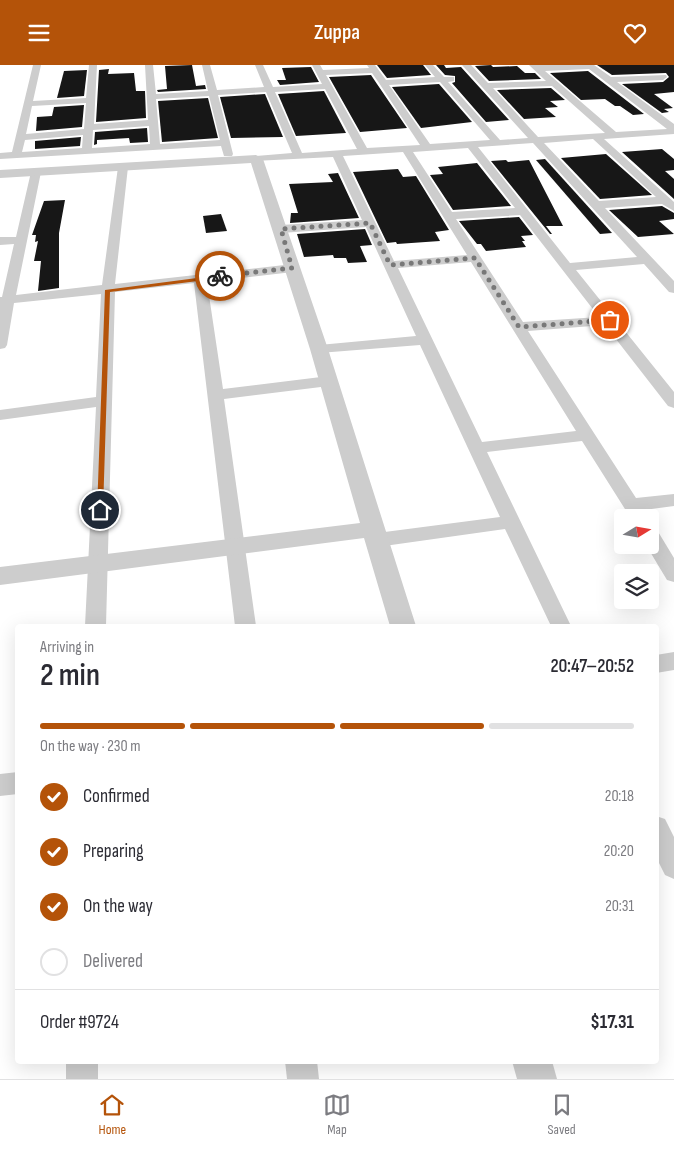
<!DOCTYPE html>
<meta charset="utf-8">
<style>
:root{--surface:#fff;--page:#f7f7f7;--text:#2b2b33;--muted:#7c7c81;--line:#e1e1e2;--accent:#b45309}
body{margin:0;font-family:"Sofia Sans Condensed",sans-serif;background:var(--page);color:var(--text);height:100vh;display:flex;flex-direction:column;font-size:19px;white-space:nowrap}
*{box-sizing:border-box;margin:0}
p{font-size:16px;color:var(--muted)}
.icon{flex:none;width:28px;height:28px;fill:none;stroke:currentColor;stroke-width:2;stroke-linecap:round;stroke-linejoin:round}
.map{position:relative;flex:1;overflow:hidden}
.sheet{position:absolute;left:15px;top:559px;width:644px;height:440px;display:flex;flex-direction:column;background:var(--surface);border-radius:5px;box-shadow:0 5px 20px #0002}
.sheet>*{flex:none}
.needle{width:32px;rotate:79deg}
.tools{position:absolute;left:614px;top:444px;display:grid;gap:10px}
.tools a{display:grid;place-items:center;width:45px;height:45px;border-radius:5px;background:var(--surface);box-shadow:0 5px 20px #0002;font-size:25px}
.pin{position:absolute;display:grid;place-items:center;width:42px;height:42px;color:#fff;margin:-21px;border:2px solid #fff;border-radius:50%;box-shadow:0 1px 5px #0007}
.courier{position:absolute;display:grid;place-items:center;width:50px;height:50px;margin:-25px;border:4px solid #b45309;border-radius:50%;background:#fff;color:#222;box-shadow:0 1px 6px #0007}
.summary em{font-style:normal;font-weight:600}
.summary div{display:flex;flex-direction:column-reverse}
.summary{display:flex;align-items:center;justify-content:space-between;height:85px;padding:0 25px}
h1{font-size:32px;font-weight:600;line-height:38px}
.bar{display:grid;grid-template-columns:repeat(4,1fr);gap:8px 5px;align-content:center;height:60px;padding:0 25px}
.bar i{height:6px;border-radius:4px;background:var(--line)}
.bar .selected{background:var(--accent)}
.bar p{grid-column:span 4}
.line{display:flex;align-items:center;gap:12px;padding:0 25px;border-top:1px solid var(--line)}
.line div{flex:1}
ol{padding:0 25px;list-style:none}
li{display:flex;align-items:center;gap:15px;height:55px}
li p{margin-inline-start:auto}
li .icon{padding:5px;border-radius:50%;background:var(--accent);color:#fff;stroke-width:4}
li:last-child{color:var(--muted)}
li i{width:28px;height:28px;border:2px solid var(--line);border-radius:50%}
header{display:flex;justify-content:space-between;align-items:center;height:65px;padding:0 25px;background:var(--accent);color:#fff;font-size:22px;font-weight:600}
.tab-bar{display:flex;justify-content:space-around;align-items:center;height:70px;border-top:1px solid var(--line);background:var(--surface);font-size:14px;color:var(--muted)}
.tab-bar a{display:grid;justify-items:center;gap:2px}
.tab-bar .selected{color:var(--accent)}
.map>svg:first-child{display:block}
.building{fill:#171717}
.lines{fill:none;stroke-linecap:round;stroke-linejoin:round}
.minor{fill:#cdcdcd;fill-rule:evenodd}
.tertiary{fill:#cdcdcd;fill-rule:evenodd}
.route{fill:#b45309}
.done{stroke:#787878;stroke-width:5;stroke-dasharray:0 9}
</style>
<header><svg class="icon" aria-label="menu" viewBox="0 0 24 24"><path d="M4 6h16M4 12h16M4 18h16"/></svg>Zuppa<svg class="icon" aria-label="heart" viewBox="0 0 24 24"><path d="M12 20l-8-8c-3-5 5-10 8-4 3-6 11-1 8 4z"/></svg></header>
<div class="map">
<svg width="674" height="1014" viewBox="0 0 674 1014">
<rect width="100%" height="100%" fill="#fff"/>
<g class="building">
<path d="M 192,0 L 196,21 L 205,20 L 206,24 L 158,27 L 157,25 L 167,24 L 165,1 Z"/>
<path d="M 377,0 L 423,0 L 431,10 L 387,13 Z"/>
<path d="M 436,0 L 444,0 L 446,3 L 461,2 L 509,55 L 486,57 L 452,18 L 455,17 L 455,11 L 445,10 Z"/>
<path d="M 491,0 L 493,2 L 517,1 L 525,8 L 535,8 L 541,14 L 489,16 L 475,1 Z"/>
<path d="M 597,0 L 674,0 L 674,27 L 654,29 L 673,43 L 664,44 L 669,47 L 662,48 L 622,19 L 663,17 L 669,12 L 666,8 L 612,10 Z"/>
<path d="M 311,2 L 319,17 L 280,20 L 277,15 L 286,15 L 282,3 Z"/>
<path d="M 109,4 L 108,9 L 134,8 L 136,26 L 145,26 L 146,53 L 96,57 L 99,5 Z"/>
<path d="M 87,5 L 84,31 L 57,33 L 64,6 Z"/>
<path d="M 588,6 L 644,49 L 633,50 L 620,41 L 615,41 L 605,34 L 581,35 L 550,8 Z"/>
<path d="M 371,10 L 377,19 L 407,63 L 360,67 L 329,12 Z"/>
<path d="M 439,19 L 472,57 L 421,63 L 392,22 Z"/>
<path d="M 551,23 L 565,35 L 550,36 L 558,42 L 545,43 L 556,52 L 524,54 L 497,25 Z"/>
<path d="M 324,26 L 346,68 L 296,71 L 278,29 Z"/>
<path d="M 265,29 L 283,72 L 231,73 L 220,32 Z"/>
<path d="M 208,33 L 218,73 L 162,77 L 158,36 Z"/>
<path d="M 84,40 L 82,62 L 36,66 L 37,52 L 52,51 L 54,42 Z"/>
<path d="M 147,63 L 148,77 L 130,78 L 129,73 L 97,75 L 97,79 L 94,80 L 95,67 Z"/>
<path d="M 81,72 L 80,81 L 35,84 L 35,76 Z"/>
<path d="M 662,84 L 674,94 L 674,105 L 665,106 L 674,114 L 674,134 L 622,87 Z"/>
<path d="M 606,89 L 652,130 L 600,134 L 561,93 Z"/>
<path d="M 545,94 L 612,168 L 600,169 L 536,95 Z"/>
<path d="M 506,95 L 508,97 L 529,95 L 563,161 L 546,161 L 552,169 L 550,169 L 491,96 Z"/>
<path d="M 477,98 L 511,141 L 453,145 L 430,110 L 443,109 L 438,102 Z"/>
<path d="M 398,104 L 403,112 L 416,111 L 449,165 L 435,167 L 440,176 L 397,179 L 396,177 L 387,178 L 353,107 Z"/>
<path d="M 338,108 L 359,153 L 290,158 L 291,148 L 298,148 L 289,119 L 333,117 L 328,109 Z"/>
<path d="M 65,135 L 59,168 L 59,223 L 38,226 L 41,196 L 34,196 L 38,176 L 35,177 L 36,170 L 32,170 L 44,136 Z"/>
<path d="M 662,141 L 674,148 L 674,154 L 659,156 L 674,169 L 638,172 L 609,145 Z"/>
<path d="M 221,149 L 227,166 L 206,168 L 203,151 Z"/>
<path d="M 519,152 L 533,170 L 521,171 L 525,176 L 522,176 L 526,182 L 486,186 L 481,179 L 477,179 L 459,156 Z"/>
<path d="M 365,164 L 372,180 L 360,181 L 367,197 L 348,198 L 346,193 L 334,193 L 333,190 L 304,192 L 297,169 Z"/>
</g>
<g class="lines">
<g class="minor">
<path d="M 33,0 L 41,0 L 33,36 L 86,33 L 89,0 L 97,0 L 94,59 L 148,55 L 145,0 L 153,0 L 156,29 L 208,26 L 202,0 L 210,0 L 217,25 L 264,22 L 255,0 L 263,0 L 273,22 L 322,19 L 312,0 L 320,0 L 323,5 L 369,3 L 367,0 L 375,0 L 386,15 L 435,12 L 425,0 L 433,0 L 444,12 L 454,12 L 454,16 L 448,17 L 500,75 L 528,73 L 462,0 L 471,0 L 488,18 L 546,16 L 529,0 L 594,0 L 611,12 L 666,10 L 667,12 L 663,15 L 617,17 L 674,59 L 674,69 L 604,74 L 674,137 L 674,146 L 662,139 L 605,143 L 674,216 L 674,228 L 669,227 L 644,199 L 576,205 L 674,327 L 674,343 L 668,341 L 605,260 L 528,266 L 636,433 L 674,429 L 674,441 L 644,445 L 648,452 L 630,452 L 582,376 L 487,387 L 571,561 L 551,561 L 505,464 L 377,482 L 370,480 L 367,475 L 370,470 L 377,468 L 500,452 L 420,280 L 319,288 L 314,287 L 312,284 L 314,281 L 319,280 L 416,271 L 366,162 L 281,168 L 275,164 L 281,160 L 362,155 L 333,92 L 252,96 L 251,94 L 256,91 L 292,88 L 266,27 L 218,30 L 233,89 L 232,91 L 224,91 L 221,81 L 0,94 L 0,88 L 12,87 ZM 589,4 L 667,64 L 616,67 L 545,6 ZM 372,8 L 379,18 L 420,80 L 367,83 L 326,10 ZM 440,17 L 490,75 L 430,79 L 389,20 ZM 552,21 L 605,68 L 538,72 L 493,23 ZM 325,24 L 357,84 L 302,88 L 275,27 ZM 209,31 L 220,75 L 160,79 L 156,34 ZM 86,38 L 84,64 L 26,69 L 32,41 ZM 149,61 L 150,79 L 92,83 L 93,65 ZM 83,70 L 82,83 L 22,87 L 25,75 ZM 593,74 L 656,132 L 599,136 L 544,78 ZM 533,78 L 637,192 L 570,198 L 478,82 ZM 468,83 L 515,143 L 452,147 L 413,87 ZM 403,87 L 467,190 L 394,196 L 343,91 ZM 520,150 L 599,252 L 523,257 L 456,154 ZM 471,197 L 576,366 L 482,377 L 398,203 Z"/>
<path d="M 123,99 L 128,102 L 115,219 L 293,199 L 298,200 L 299,203 L 293,207 L 207,217 L 223,324 L 329,311 L 335,313 L 337,316 L 335,319 L 329,321 L 224,334 L 256,561 L 235,561 L 194,218 L 115,227 L 106,561 L 85,561 L 96,342 L 0,355 L 0,345 L 96,332 L 101,229 L 14,238 L 7,280 L 5,283 L 0,284 L 0,232 L 2,232 L 14,179 L 0,180 L 0,172 L 16,172 L 31,107 L 36,104 L 41,107 L 16,230 L 102,220 L 118,102 Z"/>
<path d="M 650,463 L 657,465 L 674,493 L 674,517 L 667,515 L 646,480 L 650,480 Z"/>
<path d="M 674,587 L 674,605 L 656,608 L 656,590 Z"/>
<path d="M 18,707 L 18,729 L 0,731 L 0,709 Z"/>
<path d="M 656,751 L 665,754 L 674,772 L 674,814 L 665,810 L 656,792 Z"/>
<rect x="66" y="996" width="32" height="18"/>
<path d="M 285,996 L 317,996 L 319,1014 L 287,1014 Z"/>
</g>
<g class="tertiary">
<path d="M 256,90 L 263,94 L 328,284 L 416,561 L 390,561 L 364,473 L 0,520 L 0,502 L 360,458 L 310,284 L 251,98 L 0,113 L 0,105 Z"/>
<path d="M 512,996 L 552,996 L 557,1014 L 517,1014 Z"/>
</g>
</g>
<path class="route" d="M 220,210 L 222,213 L 110,227 L 103,445 L 97,446 L 105,225 Z"/>
<g class="lines">
<path class="done" d="M 220,211 L 292,203 L 281,164 L 370,158 L 390,200 L 475,193 L 519,262 L 610,255"/>
</g>
</svg>
<div class="tools">
<a><svg class="needle" viewBox="-14 -14 28 28"><path d="M0-13l5 13h-10z" fill="#e53935"/><path d="M0 13l5-13h-10z" fill="#7c7c81"/></svg></a>
<a><svg class="icon" aria-label="layers" viewBox="0 0 24 24"><path d="M12 4l9 5-9 5-9-5zM3 14l9 5 9-5"/></svg></a>
</div>
<div class="pin" style="left:610px;top:255px;background:#ea580c"><svg class="icon" aria-label="bag" viewBox="0 0 24 24"><path d="M5 8h14l-1 12H6zM9 8a3 3 0 0 1 6 0"/></svg></div>
<div class="pin" style="left:100px;top:445px;background:#1f2937"><svg class="icon" aria-label="home" viewBox="0 0 24 24"><path d="M3 11l9-7 9 7M6 9v11h12V9"/></svg></div>
<div class="courier" style="left:220px;top:211px"><svg class="icon" aria-label="bike" viewBox="0 0 24 24"><circle cx="6" cy="16" r="4"/><circle cx="18" cy="16" r="4"/><path d="M6 16l4-8h5l3 8M10 8l3 8H6M13 5h3"/></svg></div>
<section class="sheet">
<div class="summary"><div><h1>2 min</h1><p>Arriving in</p></div><em>20:47–20:52</em></div>
<div class="bar"><i class="selected"></i><i class="selected"></i><i class="selected"></i><i></i><p>On the way · 230 m</p></div>
<ol>
<li><svg class="icon" aria-label="check" viewBox="0 0 24 24"><path d="M5 12l5 5 9-10"/></svg>Confirmed<p>20:18</p></li>
<li><svg class="icon" aria-label="check" viewBox="0 0 24 24"><path d="M5 12l5 5 9-10"/></svg>Preparing<p>20:20</p></li>
<li><svg class="icon" aria-label="check" viewBox="0 0 24 24"><path d="M5 12l5 5 9-10"/></svg>On the way<p>20:31</p></li>
<li><i></i>Delivered</li>
</ol>
<div class="line" style="height:65px"><div>Order #9724</div><b>$17.31</b></div>
</section>
</div>
<nav class="tab-bar">
<a class="selected"><svg class="icon" aria-label="home" viewBox="0 0 24 24"><path d="M3 11l9-7 9 7M6 9v11h12V9"/></svg>Home</a>
<a><svg class="icon" aria-label="map" viewBox="0 0 24 24"><path d="M3 6l6-2 6 2 6-2v14l-6 2-6-2-6 2zM9 4v14M15 6v14"/></svg>Map</a>
<a><svg class="icon" aria-label="saved" viewBox="0 0 24 24"><path d="M7 4h10v16l-5-4-5 4z"/></svg>Saved</a>
</nav>
